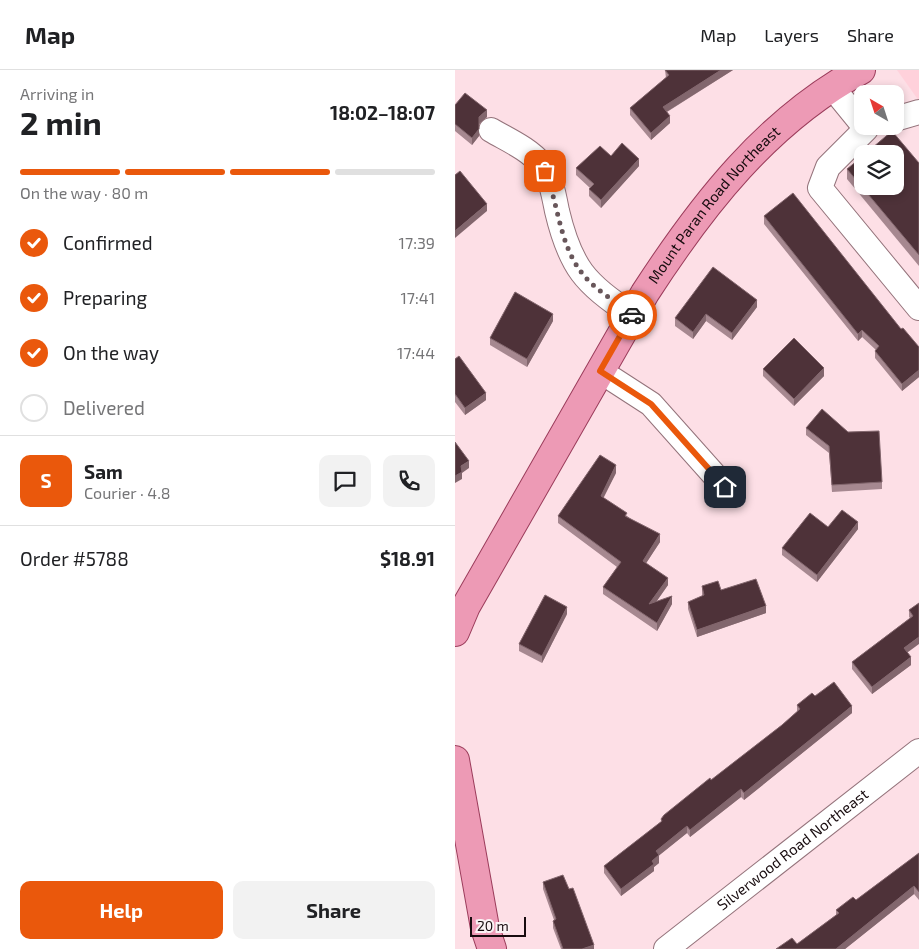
<!DOCTYPE html>
<meta charset="utf-8">
<style>
:root{--surface:#fff;--page:#f2f2f2;--text:#202124;--muted:#757577;--line:#e0e0e0;--accent:#ea580c}
body{margin:0;font-family:"Exo 2",sans-serif;background:var(--page);color:var(--text);height:100vh;display:flex;flex-direction:column;font-size:19px;white-space:nowrap}
*{box-sizing:border-box;margin:0}
p{font-size:16px;color:var(--muted)}
.icon{flex:none;width:28px;height:28px;fill:none;stroke:currentColor;stroke-width:2;stroke-linecap:round;stroke-linejoin:round}
.map{position:relative;flex:1;overflow:hidden}
.side{display:flex;flex-direction:column;background:var(--surface);width:455px}
.side>*{flex:none}
.needle{width:32px;rotate:321deg}
.tools{position:absolute;left:399px;top:15px;display:grid;gap:10px}
.tools a{display:grid;place-items:center;width:50px;height:50px;border-radius:10px;background:var(--surface);box-shadow:0 2px 8px #0003;font-size:25px}
.scale{position:absolute;left:15px;bottom:12px;width:56px;box-sizing:border-box;padding-left:5px;border:2px solid #180c0f;border-top:0;font-size:14px;line-height:18px;white-space:nowrap;color:#180c0f;-webkit-text-stroke:4px #fbf3f5;paint-order:stroke}
.pin{position:absolute;display:grid;place-items:center;width:42px;height:42px;color:#fff;margin:-21px;border-radius:10px;box-shadow:0 2px 8px #0006}
.courier{position:absolute;display:grid;place-items:center;width:50px;height:50px;margin:-25px;border:4px solid #ea580c;border-radius:50%;background:#fff;color:#222;box-shadow:0 1px 6px #0007}
.headline em{font-style:normal;font-weight:700}
.headline div{display:flex;flex-direction:column-reverse}
.headline{display:flex;align-items:center;justify-content:space-between;height:85px;padding:0 20px}
h1{font-size:32px;font-weight:700;line-height:38px}
.bar{display:grid;grid-template-columns:repeat(4,1fr);gap:8px 5px;align-content:center;height:60px;padding:0 20px}
.bar i{height:6px;border-radius:4px;background:var(--line)}
.bar .current{background:var(--accent)}
.bar p{grid-column:span 4}
.line{display:flex;align-items:center;gap:12px;padding:0 20px;border-top:1px solid var(--line)}
.line div{flex:1}
.round{display:grid;place-items:center;flex:none;width:52px;height:52px;border-radius:10px;background:var(--page)}
ol{padding:0 20px;list-style:none}
li{display:flex;align-items:center;gap:15px;height:55px}
li p{margin-inline-start:auto}
li .icon{padding:5px;border-radius:50%;background:var(--accent);color:#fff;stroke-width:4}
li:last-child{color:var(--muted)}
li i{width:28px;height:28px;border:2px solid var(--line);border-radius:50%}
.cta{display:flex;gap:10px;margin-top:auto;padding:10px 20px}
.cta a{flex:1;height:58px;border-radius:10px;background:var(--accent);color:#fff;font-size:20px;font-weight:700;line-height:58px;text-align:center}
.cta a+a{background:var(--page);color:var(--text)}
header{display:flex;align-items:center;gap:30px;box-sizing:border-box;height:70px;padding:0 25px;background:var(--surface);border-bottom:1px solid var(--line)}
header strong{font-size:24px}
nav{display:flex;gap:28px;margin-inline-start:auto;font-size:18px}
main{display:flex;flex:1;min-height:0}
.map>svg:first-child{display:block}
.built{fill:#ffd1db}
.lines{fill:none;stroke-linecap:round;stroke-linejoin:round}
.minor-casing{stroke:#94737b;stroke-width:26}
.major-casing{stroke:#9b3c5b;stroke-width:30}
.minor{stroke:#fff;stroke-width:24}
.major{stroke:#ed9ab5;stroke-width:28}
.wall{fill:#a68890}
.shaded-wall{fill:#82666d}
.building{fill:#4e3239;stroke:#82666d}
.done{stroke:#68565a;stroke-width:5;stroke-dasharray:0 9}
.route{stroke:#ea580c;stroke-width:6}
.labels{text-anchor:middle;stroke-width:5;stroke-linejoin:round;paint-order:stroke}
.street-label{font-size:15px;fill:#180c0f;stroke:#fbf3f5}
</style>
<header>
<strong>Map</strong>
<nav><a>Map</a><a>Layers</a><a>Share</a></nav>
</header>
<main>
<section class="side">
<div class="headline"><div><h1>2 min</h1><p>Arriving in</p></div><em>18:02–18:07</em></div>
<div class="bar"><i class="current"></i><i class="current"></i><i class="current"></i><i></i><p>On the way · 80 m</p></div>
<ol>
<li><svg class="icon" aria-label="check" viewBox="0 0 24 24"><path d="M5 12l5 5 9-10"/></svg>Confirmed<p>17:39</p></li>
<li><svg class="icon" aria-label="check" viewBox="0 0 24 24"><path d="M5 12l5 5 9-10"/></svg>Preparing<p>17:41</p></li>
<li><svg class="icon" aria-label="check" viewBox="0 0 24 24"><path d="M5 12l5 5 9-10"/></svg>On the way<p>17:44</p></li>
<li><i></i>Delivered</li>
</ol>
<div class="line" style="height:90px"><b class="round" style="background:var(--accent);color:#fff">S</b><div><b>Sam</b><p>Courier · 4.8</p></div><a class="round"><svg class="icon" aria-label="chat" viewBox="0 0 24 24"><path d="M4 5h16v11H9l-5 4z"/></svg></a><a class="round"><svg class="icon" aria-label="phone" viewBox="0 0 24 24"><path d="M5 4h4l2 5-3 2q2 4 5 5l2-3 5 2v4C11 20 4 13 5 4z"/></svg></a></div>
<div class="line" style="height:65px"><div>Order #5788</div><b>$18.91</b></div>
<div class="cta"><a>Help</a><a>Share</a></div>
</section>
<div class="map">
<svg width="464" height="879" viewBox="0 0 464 879">
<rect width="100%" height="100%" fill="#fddfe6"/>
<path class="built" d="M 442,0 L 464,0 L 464,31 Z"/>
<g class="lines">
<defs>
<g id="minor">
<path d="M 377,17 L 408,55"/>
<path d="M 440,49 L 464,42"/>
<path d="M 411,59 L 373,97 L 365,118 L 464,238"/>
<path d="M 36,60 C 53,70 74,79 86,94 C 96,107 99,126 102,141 C 115,196 130,215 178,245"/>
<path d="M 145,301 L 196,334 L 270,417"/>
<path id="s1" d="M 211,879 L 464,681"/>
</g>
<g id="major">
<path id="s2" d="M 0,562 L 11,536 L 190,223 C 247,135 312,51 406,0"/>
<path d="M 0,690 L 30,858 L 37,879"/>
</g>
</defs>
<use href="#minor" class="minor-casing"/>
<use href="#major" class="major-casing"/>
<use href="#minor" class="minor"/>
<use href="#major" class="major"/>
</g>
<g class="wall">
<path d="M 210,0 L 278,0 L 212,42 L 215,53 L 196,70 L 175,45 L 175,38 L 211,8 Z"/>
<path d="M 0,35 L 32,47 L 24,54 L 24,66 L 17,75 L 0,61 Z"/>
<path d="M 156,86 L 184,96 L 146,138 L 134,126 L 134,119 L 135,118 L 121,105 L 121,98 Z"/>
<path d="M 464,93 L 464,196 L 392,109 L 392,99 Z"/>
<path d="M 309,146 L 446,259 L 464,277 L 464,307 L 447,321 L 420,288 L 420,281 L 421,280 L 407,267 L 403,271 L 309,154 Z"/>
<path d="M 302,237 L 277,270 L 251,251 L 238,269 L 220,256 L 220,248 Z"/>
<path d="M 98,251 L 72,297 L 35,275 L 35,268 Z"/>
<path d="M 0,289 L 31,330 L 10,345 L 0,332 Z"/>
<path d="M 308,299 L 369,306 L 339,336 L 308,306 Z"/>
<path d="M 351,358 L 427,412 L 427,419 L 377,422 L 374,383 L 351,365 Z"/>
<path d="M 161,403 L 148,427 L 205,472 L 191,493 L 213,515 L 201,532 L 217,534 L 202,561 L 148,524 L 148,517 L 162,497 L 103,453 L 103,446 Z"/>
<path d="M 373,457 L 403,459 L 362,512 L 327,485 L 327,478 Z"/>
<path d="M 247,516 L 266,520 L 311,543 L 242,567 L 233,539 L 233,532 L 247,526 Z"/>
<path d="M 464,533 L 452,582 L 456,595 L 417,624 L 397,599 L 397,592 L 455,548 L 454,547 L 454,540 Z"/>
<path d="M 112,544 L 87,593 L 64,581 L 64,574 Z"/>
<path d="M 360,626 L 397,643 L 289,730 L 286,727 L 235,767 L 232,763 L 204,785 L 204,793 L 199,797 L 199,801 L 166,826 L 149,803 L 149,796 L 206,752 L 206,749 L 327,655 L 342,642 L 342,635 Z"/>
<path d="M 464,783 L 464,830 L 459,824 L 390,879 L 321,879 L 342,874 L 381,845 L 381,840 L 401,830 Z"/>
<path d="M 88,812 L 114,819 L 139,879 L 106,879 L 98,858 L 98,851 L 99,850 L 88,819 Z"/>
</g>
<g class="shaded-wall">
<path d="M 266,0 L 278,0 L 208,44 L 208,37 Z"/>
<path d="M 32,40 L 32,47 L 24,54 L 24,47 Z"/>
<path d="M 215,46 L 215,53 L 196,70 L 196,63 Z"/>
<path d="M 24,59 L 24,66 L 17,75 L 17,68 Z"/>
<path d="M 184,89 L 184,96 L 146,138 L 146,130 Z"/>
<path d="M 32,134 L 32,141 L 0,168 L 0,161 Z"/>
<path d="M 302,230 L 302,237 L 277,270 L 277,263 Z"/>
<path d="M 98,244 L 98,251 L 72,297 L 72,289 Z"/>
<path d="M 251,244 L 251,251 L 238,269 L 238,262 Z"/>
<path d="M 407,260 L 407,267 L 403,271 L 403,264 Z"/>
<path d="M 369,298 L 369,306 L 339,336 L 339,329 Z"/>
<path d="M 464,300 L 464,307 L 447,321 L 447,314 Z"/>
<path d="M 31,323 L 31,330 L 10,345 L 10,338 Z"/>
<path d="M 14,391 L 14,398 L 7,403 L 7,409 L 0,413 L 0,406 L 6,396 Z"/>
<path d="M 161,395 L 161,403 L 146,433 L 146,426 Z"/>
<path d="M 403,452 L 403,459 L 362,512 L 362,505 Z"/>
<path d="M 205,464 L 205,472 L 188,498 L 188,491 Z"/>
<path d="M 213,508 L 213,515 L 194,542 L 194,534 Z"/>
<path d="M 217,526 L 217,534 L 202,561 L 202,553 Z"/>
<path d="M 311,536 L 311,543 L 242,567 L 242,560 Z"/>
<path d="M 112,537 L 112,544 L 87,593 L 87,586 Z"/>
<path d="M 464,567 L 464,574 L 449,585 L 449,578 Z"/>
<path d="M 456,587 L 456,595 L 417,624 L 417,617 Z"/>
<path d="M 397,636 L 397,643 L 289,730 L 289,723 Z"/>
<path d="M 286,719 L 286,727 L 235,767 L 235,760 Z"/>
<path d="M 232,756 L 232,763 L 201,788 L 201,781 Z"/>
<path d="M 204,785 L 204,793 L 199,797 L 199,801 L 166,826 L 166,819 L 197,791 Z"/>
<path d="M 459,816 L 459,824 L 390,879 L 381,879 Z"/>
<path d="M 139,875 L 139,879 L 127,879 Z"/>
</g>
<g class="building">
<path d="M 210,0 L 266,0 L 208,37 L 215,46 L 196,63 L 175,38 L 214,5 Z"/>
<path d="M 10,23 L 32,40 L 24,47 L 24,59 L 17,68 L 0,54 L 0,35 Z"/>
<path d="M 437,61 L 464,93 L 464,185 L 392,99 L 408,86 L 408,116 L 440,116 L 440,84 L 410,84 Z"/>
<path d="M 167,73 L 184,89 L 146,130 L 134,119 L 139,114 L 121,98 L 145,76 L 156,86 Z"/>
<path d="M 5,101 L 32,134 L 0,161 L 0,105 Z"/>
<path d="M 338,123 L 446,259 L 448,258 L 464,277 L 464,300 L 447,314 L 420,281 L 424,276 L 407,260 L 403,264 L 309,146 Z"/>
<path d="M 258,197 L 302,230 L 277,263 L 251,244 L 238,262 L 220,248 Z"/>
<path d="M 60,222 L 98,244 L 72,289 L 35,268 Z"/>
<path d="M 339,268 L 369,298 L 339,329 L 308,299 Z"/>
<path d="M 4,286 L 31,323 L 10,338 L 0,324 L 0,289 Z"/>
<path d="M 367,339 L 393,362 L 424,361 L 427,412 L 377,415 L 374,376 L 351,358 Z"/>
<path d="M 0,372 L 14,391 L 6,396 L 7,402 L 0,406 Z"/>
<path d="M 145,385 L 161,395 L 146,426 L 172,443 L 170,446 L 205,464 L 188,491 L 213,508 L 194,534 L 217,526 L 202,553 L 148,517 L 166,492 L 103,446 Z"/>
<path d="M 387,440 L 403,452 L 362,505 L 327,478 L 355,443 L 373,457 Z"/>
<path d="M 301,509 L 311,536 L 242,560 L 233,532 L 249,525 L 247,516 L 263,511 L 266,520 Z"/>
<path d="M 90,525 L 112,537 L 87,586 L 64,574 Z"/>
<path d="M 464,533 L 464,567 L 449,578 L 456,587 L 417,617 L 397,592 L 458,546 L 454,540 Z"/>
<path d="M 379,612 L 397,636 L 289,723 L 286,719 L 235,760 L 232,756 L 201,781 L 204,785 L 197,791 L 199,794 L 166,819 L 149,796 L 207,751 L 206,749 L 209,745 L 255,708 L 256,710 L 327,655 L 345,639 L 342,635 L 357,623 L 360,626 Z"/>
<path d="M 464,783 L 464,822 L 459,816 L 381,879 L 321,879 L 337,868 L 342,874 L 384,843 L 381,840 L 398,827 L 401,830 Z"/>
<path d="M 108,805 L 114,819 L 118,818 L 139,875 L 127,879 L 108,879 L 98,851 L 101,849 L 88,812 Z"/>
</g>
<g class="lines">
<path class="done" d="M 90,101 C 105,138 104,180 133,210 C 146,224 164,233 177,245"/>
<path class="route" d="M 177,245 L 145,301 L 196,334 L 270,417"/>
</g>
<g class="labels">
<g class="street-label">
<text dy="5" stroke="none"><textPath href="#s2" startOffset="501">Mount Paran Road Northeast</textPath></text>
<text dy="5" stroke="none"><textPath href="#s1" startOffset="161">Silverwood Road Northeast</textPath></text>
</g>
</g>
</svg>
<div class="tools">
<a><svg class="needle" viewBox="-14 -14 28 28"><path d="M0-13l5 13h-10z" fill="#e53935"/><path d="M0 13l5-13h-10z" fill="#757577"/></svg></a>
<a><svg class="icon" aria-label="layers" viewBox="0 0 24 24"><path d="M12 4l9 5-9 5-9-5zM3 14l9 5 9-5"/></svg></a>
</div>
<div class="scale">20 m</div>
<div class="pin" style="left:90px;top:101px;background:#ea580c"><svg class="icon" aria-label="bag" viewBox="0 0 24 24"><path d="M5 8h14l-1 12H6zM9 8a3 3 0 0 1 6 0"/></svg></div>
<div class="pin" style="left:270px;top:417px;background:#1f2937"><svg class="icon" aria-label="home" viewBox="0 0 24 24"><path d="M3 11l9-7 9 7M6 9v11h12V9"/></svg></div>
<div class="courier" style="left:177px;top:245px"><svg class="icon" aria-label="car" viewBox="0 0 24 24"><path d="M5 17H2v-5l4-1 3-4h7l3 4 3 1v5h-3M9 17h6M6 11h13"/><circle cx="7" cy="17" r="2"/><circle cx="17" cy="17" r="2"/></svg></div>
</div>
</main>
